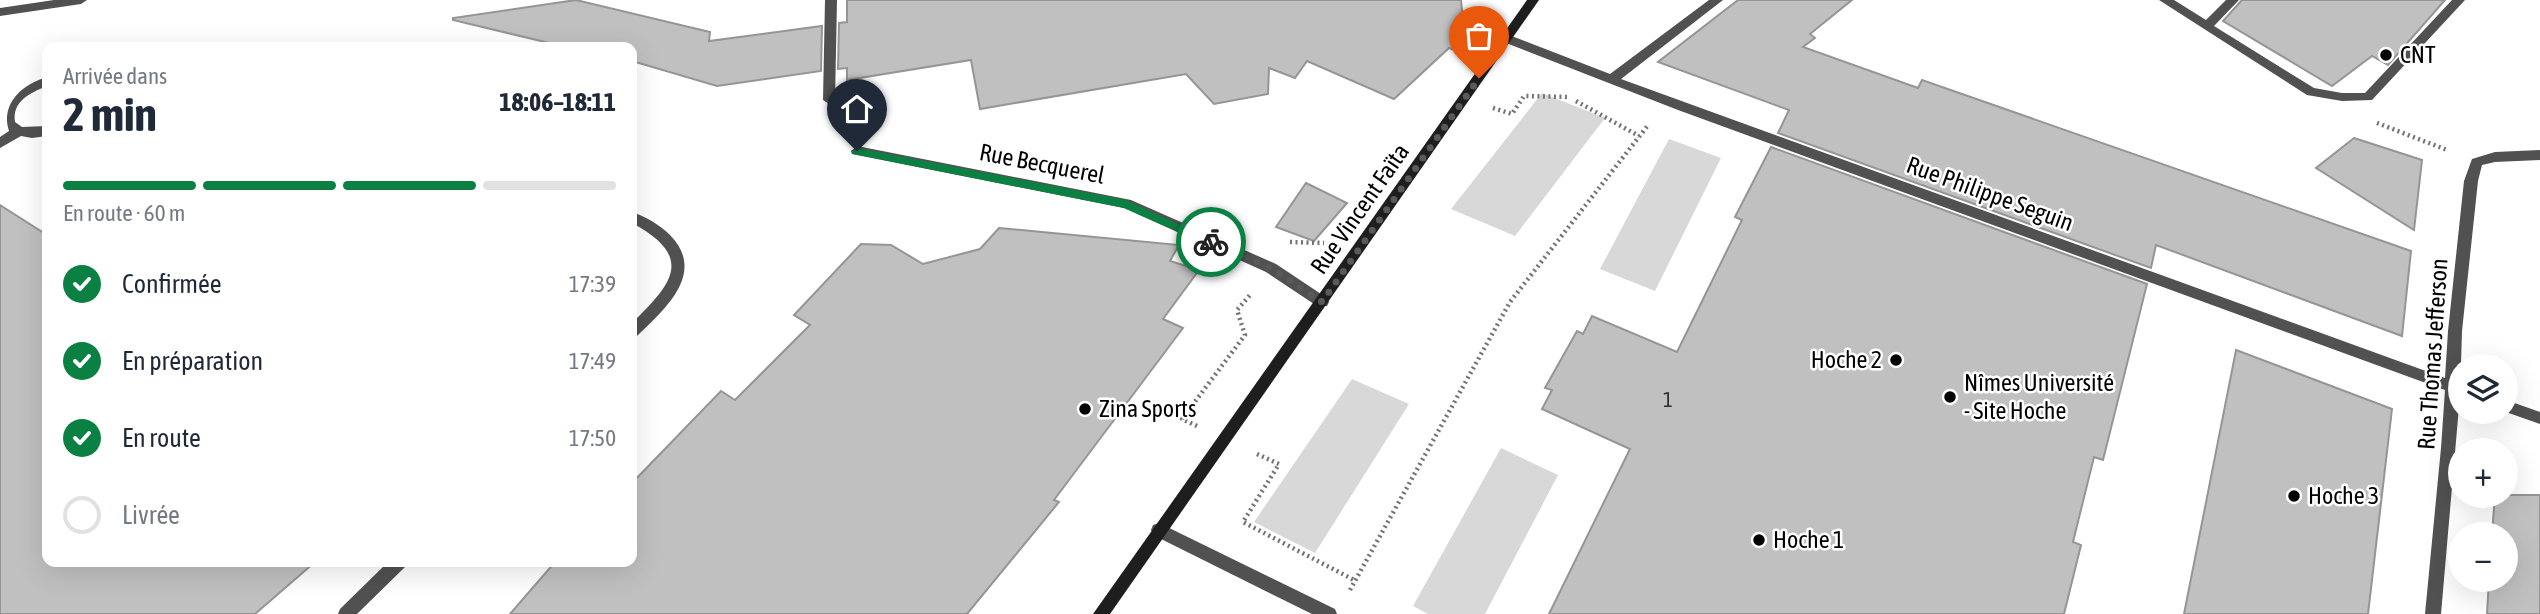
<!DOCTYPE html>
<html lang="fr">
<meta charset="utf-8">
<style>
:root{--surface:#fff;--page:#f2f2f3;--text:#1f2937;--muted:#747a83;--line:#e0e1e3;--accent:#0b8043}
body{margin:0;font-family:"Asap Condensed",sans-serif;background:var(--page);color:var(--text);height:100vh;display:flex;flex-direction:column;font-size:26px;white-space:nowrap}
*{box-sizing:border-box;margin:0}
p{font-size:23px;color:var(--muted)}
.icon{flex:none;width:38px;height:38px;fill:none;stroke:currentColor;stroke-width:2;stroke-linecap:round;stroke-linejoin:round}
.map{position:relative;flex:1;overflow:hidden}
.drawer{position:absolute;left:42px;top:42px;width:595px;height:525px;display:flex;flex-direction:column;background:var(--surface);border-radius:14px;box-shadow:0 7px 28px #0002}
.drawer>*{flex:none}
.controls{position:absolute;left:2448px;top:354px;display:grid;gap:14px}
.controls a{display:grid;place-items:center;width:70px;height:70px;border-radius:50%;background:var(--surface);box-shadow:0 7px 28px #0002;font-size:35px}
.pin{position:absolute;display:grid;place-items:center;width:60px;height:60px;color:#fff;margin:-72px -30px;border-radius:50% 50% 50% 0;rotate:-45deg;box-shadow:0 0 7px #0007}
.pin .icon{rotate:45deg}
.courier{position:absolute;display:grid;place-items:center;width:70px;height:70px;margin:-35px;border:5px solid #0b8043;border-radius:50%;background:#fff;color:#222;box-shadow:0 2px 9px #0007}
.headline em{font-style:normal;font-weight:700}
.headline div{display:flex;flex-direction:column-reverse}
.headline{display:flex;align-items:center;justify-content:space-between;height:119px;padding:0 21px}
h1{font-size:46px;font-weight:700;line-height:52px}
.bar{display:grid;grid-template-columns:repeat(4,1fr);gap:10px 7px;align-content:center;height:84px;padding:0 21px}
.bar i{height:9px;border-radius:5px;background:var(--line)}
.bar .on{background:var(--accent)}
.bar p{grid-column:span 4}
ol{padding:0 21px;list-style:none}
li{display:flex;align-items:center;gap:21px;height:77px}
li p{margin-inline-start:auto}
li .icon{padding:7px;border-radius:50%;background:var(--accent);color:#fff;stroke-width:4}
li:last-child{color:var(--muted)}
li i{width:38px;height:38px;border:4px solid var(--line);border-radius:50%}
.map>svg:first-child{display:block}
.green{fill:#d8d8d8}
.building{fill:#c0c0c0;stroke:#959595;stroke-width:2}
.lines{fill:none;stroke-linecap:round;stroke-linejoin:round}
.path{stroke:#737373;stroke-width:4.5;stroke-dasharray:2 3.5;stroke-linecap:butt}
.service{fill:#515151;fill-rule:evenodd}
.minor{fill:#515151;fill-rule:evenodd}
.tertiary{fill:#515151;fill-rule:evenodd}
.secondary{fill:#1e1e1e;fill-rule:evenodd}
.route{fill:#0b8043}
.done{stroke:#595959;stroke-width:7;stroke-dasharray:0 12.6}
.poi-dot{fill:#000;stroke:#fff;stroke-width:2.5}
.labels{text-anchor:middle;stroke-width:5;stroke-linejoin:round;paint-order:stroke}
.number-label{font-size:21px;fill:#303030}
.poi-label{font-size:24px;fill:#000;stroke:#fff;text-anchor:start}
.street-label{font-size:24px;fill:#000;stroke:#fff}
</style>
<div class="map">
<svg width="2540" height="614" viewBox="0 0 2540 614">
<rect width="100%" height="100%" fill="#fff"/>
<g class="green">
<path d="M 1542,93 L 1605,118 L 1515,236 L 1451,209 Z"/>
<path d="M 1669,139 L 1721,158 L 1655,291 L 1600,269 Z"/>
<path d="M 1352,379 L 1409,404 L 1315,553 L 1254,522 Z"/>
<path d="M 1501,448 L 1558,475 L 1485,614 L 1428,614 L 1413,606 Z"/>
</g>
<g class="building">
<path d="M 576,0 L 710,32 L 709,41 L 822,26 L 821,71 L 717,86 L 632,61 L 632,47 L 566,47 L 453,20 L 453,18 Z"/>
<path d="M 847,0 L 1461,0 L 1466,55 L 1449,48 L 1394,99 L 1307,61 L 1295,78 L 1269,68 L 1268,94 L 1214,104 L 1186,74 L 980,109 L 971,60 L 847,80 L 847,68 L 838,69 L 839,23 L 847,22 Z"/>
<path d="M 1738,0 L 1852,0 L 1810,34 L 1815,38 L 1803,47 L 1918,88 L 1922,80 L 2411,251 L 2402,336 L 2156,245 L 2151,268 L 1778,133 L 1789,110 L 1658,62 Z"/>
<path d="M 2242,0 L 2445,0 L 2388,65 L 2372,56 L 2332,86 L 2223,21 Z"/>
<path d="M 2354,138 L 2422,160 L 2414,230 L 2316,168 Z"/>
<path d="M 1771,147 L 2147,284 L 2103,460 L 2094,457 L 2073,542 L 2081,545 L 2064,614 L 1549,614 L 1630,449 L 1542,409 L 1552,390 L 1545,388 L 1577,331 L 1583,334 L 1592,316 L 1677,352 L 1742,220 L 1735,217 Z"/>
<path d="M 1306,183 L 1347,203 L 1314,241 L 1276,227 Z"/>
<path d="M 0,205 L 47,235 L 47,562 L 315,562 L 255,614 L 0,614 Z"/>
<path d="M 999,228 L 1179,245 L 1170,261 L 1199,270 L 1163,319 L 1183,328 L 1054,500 L 1059,502 L 967,614 L 510,614 L 555,562 L 632,562 L 632,483 L 721,391 L 735,400 L 810,325 L 794,315 L 861,244 L 891,245 L 923,264 L 980,249 Z"/>
<path d="M 2236,350 L 2392,409 L 2368,614 L 2184,614 Z"/>
<path d="M 2495,495 L 2540,495 L 2540,614 L 2487,614 L 2489,579 L 2506,579 L 2506,534 L 2492,534 Z"/>
</g>
<g class="lines">
<g class="path">
<path d="M 1576,101 L 1639,136"/>
<path d="M 1493,108 L 1512,114 L 1524,96 L 1568,97"/>
<path d="M 2377,123 L 2447,150"/>
<path d="M 1290,242 L 1324,243"/>
<path d="M 1197,426 L 1182,419 L 1245,335 L 1237,310 L 1251,294"/>
<path d="M 1257,454 L 1279,464 L 1243,522 L 1356,581"/>
<path d="M 1350,590 L 1510,302 L 1649,124"/>
</g>
<g class="service">
<path d="M 47,77 L 47,86 C 30,93 12,101 15,122 L 22,127 L 47,126 L 47,136 L 32,138 L 21,136 L 0,148 L 0,137 L 9,131 C 0,103 23,84 47,77 Z"/>
<path d="M 632,212 C 645,216 660,225 670,235 C 707,273 665,309 637,336 L 632,338 L 632,323 C 673,283 695,257 632,223 Z"/>
<path d="M 388,562 L 407,562 L 405,567 L 357,614 L 338,614 L 340,609 Z"/>
</g>
<g class="minor">
<path d="M 825,0 L 837,0 L 835,100 L 829,104 L 823,100 Z"/>
<path d="M 1709,0 L 1723,0 L 1621,79 L 2445,378 L 2448,331 L 2464,181 L 2472,159 L 2495,152 L 2540,150 L 2540,160 L 2495,162 L 2482,165 L 2478,181 L 2462,331 L 2460,395 L 2441,614 L 2425,614 L 2441,448 L 2445,390 L 1678,110 L 1501,41 L 1499,38 L 1501,35 L 1509,35 L 1610,74 Z"/>
<path d="M 2159,0 L 2174,0 L 2206,20 L 2226,0 L 2239,0 L 2214,26 L 2314,88 L 2342,93 L 2365,93 L 2452,0 L 2465,0 L 2372,100 L 2342,101 L 2307,95 Z"/>
<path d="M 857,146 L 1131,200 L 1276,264 L 1327,298 L 1329,302 L 1327,306 L 1317,306 L 1266,272 L 1124,208 L 852,154 L 851,151 Z"/>
<path d="M 2506,400 L 2540,412 L 2540,424 L 2503,411 L 2506,411 Z"/>
<path d="M 1159,523 L 1335,609 L 1337,614 L 1312,614 L 1153,535 L 1151,530 L 1153,525 Z"/>
</g>
<path class="tertiary" d="M 54,0 L 87,0 L 81,4 L 0,16 L 0,8 Z"/>
<path class="secondary" d="M 1527,0 L 1539,0 L 1110,614 L 1093,614 Z"/>
</g>
<path class="route" d="M 857,148 L 1126,200 L 1217,242 L 1211,246 L 1208,245 L 1124,208 L 853,154 L 851,151 Z"/>
<g class="lines">
<path class="done" d="M 1211,242 L 1271,268 L 1322,302 L 1479,78"/>
</g>
<g class="poi-dot">
<circle cx="2386" cy="55" r="7"/>
<circle cx="1896" cy="360" r="7"/>
<circle cx="1950" cy="397" r="7"/>
<circle cx="1085" cy="409" r="7"/>
<circle cx="2294" cy="496" r="7"/>
<circle cx="1759" cy="540" r="7"/>
</g>
<g class="labels">
<g class="number-label">
<text x="1668" y="407">1</text>
</g>
<g class="poi-label">
<text x="2400" y="63">CNT</text>
<text x="1882" y="368" text-anchor="end">Hoche 2</text>
<text x="1964" y="391">Nîmes Université<tspan x="1964" dy="28">- Site Hoche</tspan></text>
<text x="1099" y="417">Zina Sports</text>
<text x="2308" y="504">Hoche 3</text>
<text x="1773" y="548">Hoche 1</text>
</g>
<g class="street-label">
<text transform="translate(1042 164) rotate(11)" y="8">Rue Becquerel</text>
<text transform="translate(1990 194) rotate(20)" y="8">Rue Philippe Seguin</text>
<text transform="translate(1360 209) rotate(-55)" y="8">Rue Vincent Faïta</text>
<text transform="translate(2433 354) rotate(-86)" y="8">Rue Thomas Jefferson</text>
</g>
</g>
</svg>
<div class="controls">
<a><svg class="icon" aria-label="layers" viewBox="0 0 24 24"><path d="M12 4l9 5-9 5-9-5zM3 14l9 5 9-5"/></svg></a>
<a>+</a>
<a>−</a>
</div>
<div class="pin" style="left:1479px;top:78px;background:#ea580c"><svg class="icon" aria-label="bag" viewBox="0 0 24 24"><path d="M5 8h14l-1 12H6zM9 8a3 3 0 0 1 6 0"/></svg></div>
<div class="pin" style="left:857px;top:151px;background:#1f2937"><svg class="icon" aria-label="home" viewBox="0 0 24 24"><path d="M3 11l9-7 9 7M6 9v11h12V9"/></svg></div>
<div class="courier" style="left:1211px;top:242px"><svg class="icon" aria-label="bike" viewBox="0 0 24 24"><circle cx="6" cy="16" r="4"/><circle cx="18" cy="16" r="4"/><path d="M6 16l4-8h5l3 8M10 8l3 8H6M13 5h3"/></svg></div>
<section class="drawer">
<div class="headline"><div><h1>2 min</h1><p>Arrivée dans</p></div><em>18:06–18:11</em></div>
<div class="bar"><i class="on"></i><i class="on"></i><i class="on"></i><i></i><p>En route · 60 m</p></div>
<ol>
<li><svg class="icon" aria-label="check" viewBox="0 0 24 24"><path d="M5 12l5 5 9-10"/></svg>Confirmée<p>17:39</p></li>
<li><svg class="icon" aria-label="check" viewBox="0 0 24 24"><path d="M5 12l5 5 9-10"/></svg>En préparation<p>17:49</p></li>
<li><svg class="icon" aria-label="check" viewBox="0 0 24 24"><path d="M5 12l5 5 9-10"/></svg>En route<p>17:50</p></li>
<li><i></i>Livrée</li>
</ol>
</section>
</div>
